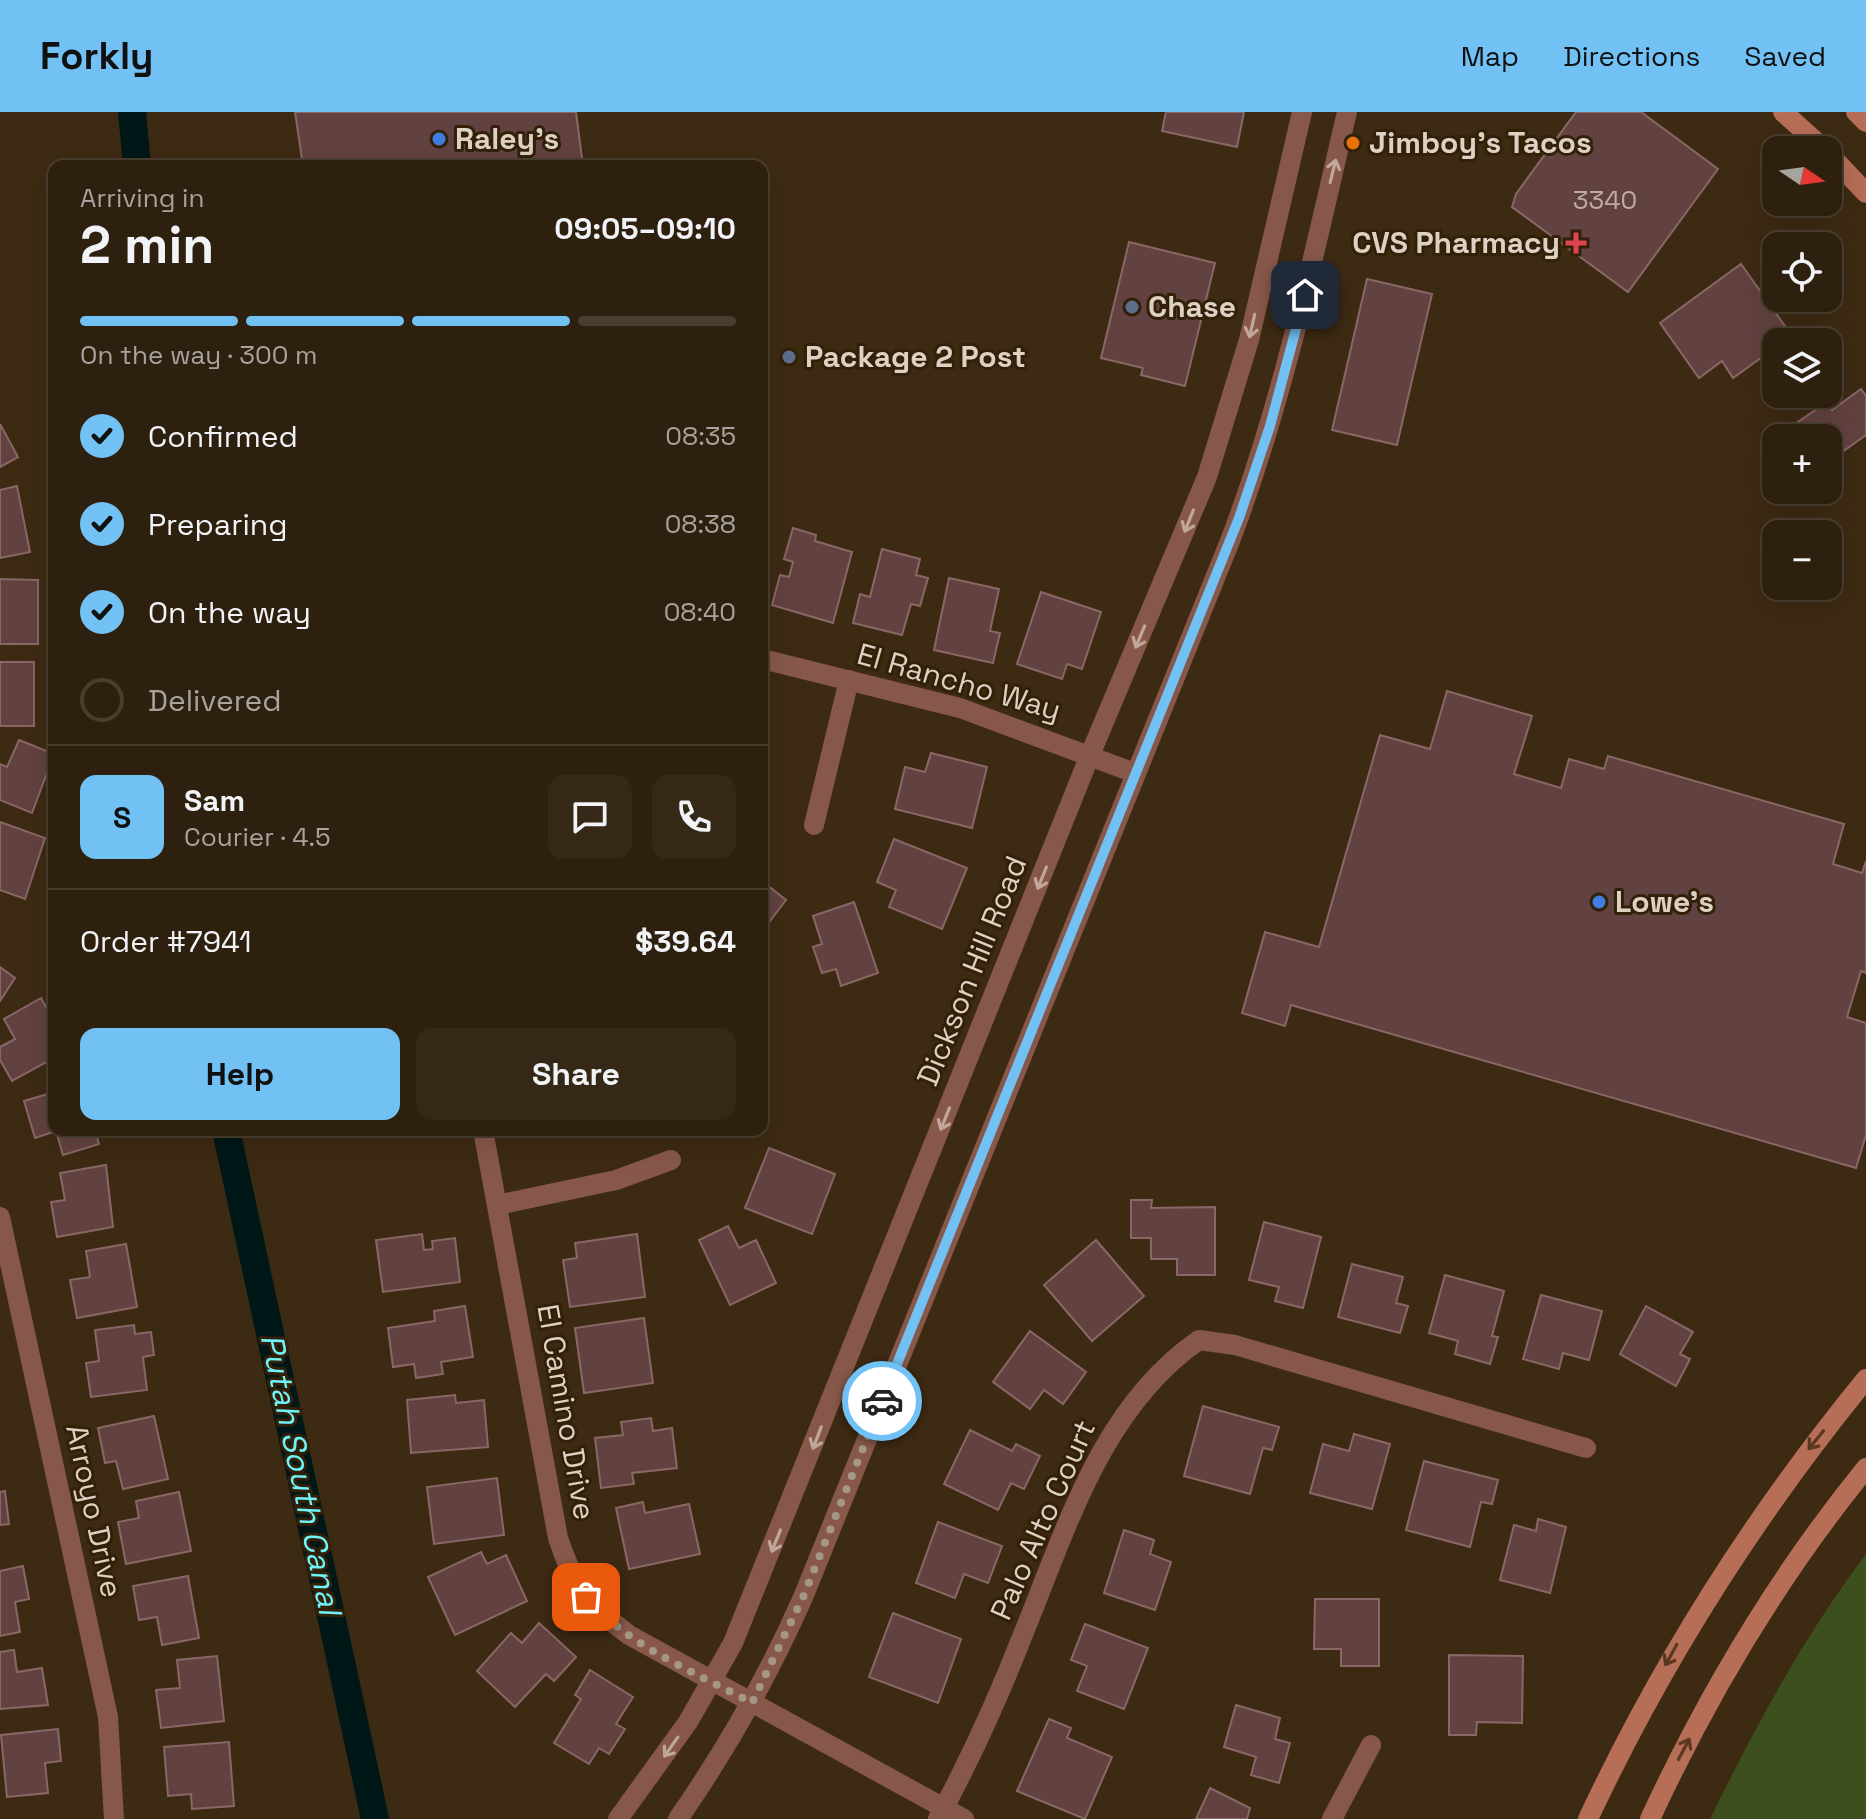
<!DOCTYPE html>
<meta charset="utf-8">
<style>
:root{--surface:#2e200e;--page:#362817;--text:#f1f3f6;--muted:#a7a39e;--line:#493e2e;--accent:#71c1f4}
body{margin:0;font-family:"Space Grotesk",sans-serif;background:var(--page);color:var(--text);height:100vh;display:flex;flex-direction:column;font-size:30px;white-space:nowrap}
*{box-sizing:border-box;margin:0}
p{font-size:26px;color:var(--muted)}
.icon{flex:none;width:44px;height:44px;fill:none;stroke:currentColor;stroke-width:2;stroke-linecap:round;stroke-linejoin:round}
.map{position:relative;flex:1;overflow:hidden}
.details{position:absolute;left:48px;top:48px;width:720px;height:976px;display:flex;flex-direction:column;background:var(--surface);border-radius:16px;box-shadow:0 8px 32px #0002,0 0 0 2px var(--line)}
.details>*{flex:none}
.needle{width:52px;rotate:103deg}
.buttons{position:absolute;left:1762px;top:24px;display:grid;gap:16px}
.buttons a{display:grid;place-items:center;width:80px;height:80px;border-radius:16px;background:var(--surface);box-shadow:0 8px 32px #0002,0 0 0 2px var(--line);font-size:40px}
.pin{position:absolute;display:grid;place-items:center;width:68px;height:68px;color:#fff;margin:-34px;border-radius:16px;box-shadow:0 4px 12px #0006}
.courier{position:absolute;display:grid;place-items:center;width:80px;height:80px;margin:-40px;border:6px solid #71c1f4;border-radius:50%;background:#fff;color:#222;box-shadow:0 2px 10px #0007}
.head em{font-style:normal;font-weight:700}
.head div{display:flex;flex-direction:column-reverse}
.head{display:flex;align-items:center;justify-content:space-between;height:136px;padding:0 32px}
h1{font-size:52px;font-weight:700;line-height:60px}
.bar{display:grid;grid-template-columns:repeat(4,1fr);gap:12px 8px;align-content:center;height:96px;padding:0 32px}
.bar i{height:10px;border-radius:6px;background:var(--line)}
.bar .active{background:var(--accent)}
.bar p{grid-column:span 4}
.line{display:flex;align-items:center;gap:20px;padding:0 32px;border-top:2px solid var(--line)}
.line div{flex:1}
.round{display:grid;place-items:center;flex:none;width:84px;height:84px;border-radius:16px;background:var(--page)}
ol{padding:0 32px;list-style:none}
li{display:flex;align-items:center;gap:24px;height:88px}
li p{margin-inline-start:auto}
li .icon{padding:8px;border-radius:50%;background:var(--accent);color:#111;stroke-width:4}
li:last-child{color:var(--muted)}
li i{width:44px;height:44px;border:4px solid var(--line);border-radius:50%}
.button{display:flex;gap:16px;margin-top:auto;padding:16px 32px}
.button a{flex:1;height:92px;border-radius:16px;background:var(--accent);color:#111;font-size:32px;font-weight:700;line-height:92px;text-align:center}
.button a+a{background:var(--page);color:var(--text)}
header{display:flex;align-items:center;gap:48px;box-sizing:border-box;height:112px;padding:0 40px;background:var(--accent);color:#111}
header strong{font-size:38px}
nav{display:flex;gap:44px;margin-inline-start:auto;font-size:28px}
.map>svg:first-child{display:block}
.green{fill:#3d4f1c}
.lines{fill:none;stroke-linecap:round;stroke-linejoin:round}
.canal{stroke:#001718;stroke-width:28}
.building{fill:#624241;stroke:#8a6766;stroke-width:2}
.minor{stroke:#87584a;stroke-width:20}
.tertiary{stroke:#87584a;stroke-width:20}
.secondary{stroke:#b76e57;stroke-width:20}
.oneway{stroke:#bfa799}
.oneway2{stroke:#5a3720}
.done{stroke:#a59785;stroke-width:8;stroke-dasharray:0 14.4}
.route{stroke:#71c1f4;stroke-width:10}
.shop-dot{fill:#3f7fe0;stroke:#322009;stroke-width:3}
.food-dot{fill:#e8710a;stroke:#322009;stroke-width:3}
.health-dot{fill:#e0444e;stroke:#322009;stroke-width:3}
.service-dot{fill:#5c6f8a;stroke:#322009;stroke-width:3}
.labels{text-anchor:middle;stroke-width:6;stroke-linejoin:round;paint-order:stroke}
.number-label{font-size:26px;fill:#beada2}
.poi-label{font-size:30px;font-weight:bold;fill:#ddd1c3;stroke:#322009;text-anchor:start}
.street-label{font-size:30px;fill:#ddd1c3;stroke:#322009}
.water-label{font-size:32px;font-style:italic;fill:#6ef4f9;stroke:#322009}
</style>
<header>
<strong>Forkly</strong>
<nav><a>Map</a><a>Directions</a><a>Saved</a></nav>
</header>
<div class="map">
<svg width="1866" height="1707" viewBox="0 0 1866 1707">
<rect width="100%" height="100%" fill="#3d2a13"/>
<path class="green" d="M 1866,1442 L 1866,1707 L 1710,1707 C 1757,1612 1802,1527 1866,1442 Z"/>
<g class="lines">
<g class="canal">
<path d="M 132,0 L 137,54"/>
<path d="M 226,1018 L 375,1707"/>
</g>
</g>
<g class="building">
<path d="M 295,0 L 576,0 L 583,54 L 303,54 Z"/>
<path d="M 1166,0 L 1244,0 L 1237,35 L 1162,19 Z"/>
<path d="M 1576,0 L 1641,0 L 1718,57 L 1628,180 L 1512,95 L 1516,82 Z"/>
<path d="M 1129,130 L 1215,151 L 1185,274 L 1141,263 L 1143,256 L 1101,246 Z"/>
<path d="M 1741,152 L 1792,224 L 1776,230 L 1776,235 L 1733,266 L 1722,249 L 1699,266 L 1660,211 Z"/>
<path d="M 1367,167 L 1432,182 L 1397,333 L 1332,318 Z"/>
<path d="M 1861,277 L 1866,284 L 1866,323 L 1828,350 L 1828,326 L 1792,326 L 1801,320 L 1795,312 L 1827,290 L 1832,298 Z"/>
<path d="M 0,312 L 18,345 L 0,355 Z"/>
<path d="M 17,374 L 30,440 L 0,446 L 0,378 Z"/>
<path d="M 793,416 L 816,423 L 815,429 L 852,440 L 833,511 L 772,493 L 780,463 L 789,465 L 793,450 L 784,447 Z"/>
<path d="M 882,437 L 920,447 L 916,463 L 928,466 L 920,494 L 911,492 L 902,523 L 853,511 L 860,482 L 870,485 Z"/>
<path d="M 949,466 L 999,477 L 990,519 L 1000,521 L 993,551 L 934,538 Z"/>
<path d="M 0,467 L 38,468 L 38,532 L 0,532 Z"/>
<path d="M 1041,480 L 1101,500 L 1082,557 L 1067,552 L 1062,567 L 1017,552 Z"/>
<rect x="0" y="550" width="34" height="64"/>
<path d="M 1447,579 L 1532,604 L 1514,662 L 1561,676 L 1569,647 L 1604,657 L 1608,644 L 1844,712 L 1833,752 L 1862,761 L 1866,749 L 1866,861 L 1861,859 L 1847,905 L 1866,911 L 1866,1023 L 1856,1056 L 1291,893 L 1285,914 L 1242,901 L 1265,820 L 1319,835 L 1380,623 L 1430,637 Z"/>
<path d="M 19,628 L 54,642 L 32,701 L 0,688 L 0,652 L 7,655 Z"/>
<path d="M 931,641 L 987,655 L 972,716 L 895,697 L 905,655 L 925,660 Z"/>
<path d="M 0,710 L 45,726 L 25,787 L 0,778 Z"/>
<path d="M 894,727 L 967,756 L 942,817 L 889,795 L 896,778 L 877,770 Z"/>
<path d="M 762,769 L 786,788 L 767,813 L 762,810 Z"/>
<path d="M 854,790 L 878,861 L 841,874 L 836,857 L 822,861 L 813,835 L 822,832 L 813,804 Z"/>
<path d="M 0,855 L 15,866 L 0,889 Z"/>
<path d="M 41,886 L 54,909 L 54,946 L 12,969 L 0,948 L 0,935 L 15,927 L 4,907 Z"/>
<path d="M 54,980 L 54,1018 L 95,1018 L 99,1032 L 63,1043 L 56,1019 L 35,1026 L 24,989 Z"/>
<path d="M 769,1036 L 835,1062 L 812,1122 L 745,1096 Z"/>
<path d="M 106,1053 L 113,1115 L 57,1125 L 51,1090 L 65,1088 L 60,1061 Z"/>
<path d="M 1131,1088 L 1152,1088 L 1151,1096 L 1215,1095 L 1215,1163 L 1177,1163 L 1177,1147 L 1151,1147 L 1151,1126 L 1131,1126 Z"/>
<path d="M 1264,1110 L 1321,1125 L 1303,1196 L 1275,1189 L 1279,1175 L 1249,1168 Z"/>
<path d="M 728,1114 L 739,1136 L 756,1128 L 776,1171 L 730,1193 L 699,1128 Z"/>
<path d="M 422,1122 L 424,1138 L 433,1137 L 432,1129 L 455,1126 L 460,1170 L 383,1180 L 376,1128 Z"/>
<path d="M 637,1122 L 645,1185 L 570,1195 L 563,1148 L 577,1146 L 575,1131 Z"/>
<path d="M 1096,1128 L 1144,1184 L 1092,1229 L 1044,1173 Z"/>
<path d="M 126,1132 L 137,1195 L 77,1206 L 70,1168 L 90,1165 L 86,1139 Z"/>
<path d="M 1352,1152 L 1403,1165 L 1396,1191 L 1408,1194 L 1400,1221 L 1338,1205 Z"/>
<path d="M 1445,1163 L 1504,1179 L 1492,1224 L 1498,1225 L 1490,1252 L 1455,1242 L 1458,1229 L 1429,1221 Z"/>
<path d="M 1541,1183 L 1602,1199 L 1589,1248 L 1563,1241 L 1559,1257 L 1523,1247 Z"/>
<path d="M 465,1194 L 473,1245 L 441,1250 L 443,1262 L 416,1266 L 414,1252 L 393,1255 L 388,1216 L 435,1209 L 434,1199 Z"/>
<path d="M 1646,1194 L 1693,1220 L 1680,1242 L 1690,1247 L 1676,1274 L 1620,1242 Z"/>
<path d="M 644,1206 L 653,1271 L 584,1281 L 575,1216 Z"/>
<path d="M 134,1213 L 135,1222 L 151,1220 L 154,1243 L 143,1245 L 147,1278 L 91,1285 L 86,1251 L 99,1249 L 95,1218 Z"/>
<path d="M 1030,1219 L 1086,1260 L 1063,1292 L 1044,1278 L 1030,1297 L 993,1270 Z"/>
<path d="M 455,1283 L 456,1291 L 484,1288 L 488,1335 L 411,1341 L 407,1288 Z"/>
<path d="M 1203,1294 L 1279,1315 L 1272,1338 L 1263,1336 L 1250,1382 L 1184,1364 Z"/>
<path d="M 154,1304 L 168,1367 L 123,1377 L 116,1349 L 105,1351 L 98,1316 Z"/>
<path d="M 651,1306 L 653,1319 L 672,1316 L 677,1356 L 632,1361 L 634,1372 L 601,1376 L 595,1326 L 623,1323 L 621,1310 Z"/>
<path d="M 970,1318 L 1012,1339 L 1016,1332 L 1040,1344 L 1024,1377 L 1011,1371 L 998,1398 L 944,1372 Z"/>
<path d="M 1354,1322 L 1390,1332 L 1372,1397 L 1310,1381 L 1323,1332 L 1349,1339 Z"/>
<path d="M 1424,1349 L 1498,1368 L 1492,1392 L 1481,1390 L 1470,1435 L 1406,1418 Z"/>
<path d="M 497,1366 L 504,1423 L 434,1432 L 427,1375 Z"/>
<path d="M 5,1379 L 9,1412 L 0,1413 L 0,1380 Z"/>
<path d="M 179,1380 L 191,1439 L 126,1452 L 118,1410 L 139,1406 L 136,1389 Z"/>
<path d="M 643,1390 L 645,1401 L 689,1392 L 700,1442 L 629,1457 L 616,1396 Z"/>
<path d="M 1538,1407 L 1566,1415 L 1550,1481 L 1500,1468 L 1514,1413 L 1536,1419 Z"/>
<path d="M 938,1410 L 1002,1434 L 988,1471 L 964,1462 L 955,1486 L 916,1471 Z"/>
<path d="M 1124,1418 L 1154,1428 L 1150,1442 L 1171,1450 L 1155,1498 L 1104,1481 Z"/>
<path d="M 481,1440 L 487,1452 L 506,1443 L 527,1489 L 455,1523 L 428,1465 Z"/>
<path d="M 23,1454 L 29,1487 L 15,1490 L 20,1520 L 0,1524 L 0,1459 Z"/>
<path d="M 188,1464 L 199,1526 L 162,1533 L 157,1505 L 139,1508 L 133,1474 Z"/>
<path d="M 1315,1487 L 1379,1487 L 1379,1554 L 1341,1554 L 1341,1537 L 1314,1537 Z"/>
<path d="M 893,1501 L 961,1527 L 938,1591 L 869,1565 Z"/>
<path d="M 539,1511 L 576,1545 L 554,1569 L 546,1562 L 515,1595 L 477,1559 L 511,1521 L 522,1531 Z"/>
<path d="M 1085,1512 L 1148,1536 L 1124,1597 L 1077,1579 L 1087,1554 L 1071,1548 Z"/>
<path d="M 14,1538 L 17,1560 L 42,1556 L 48,1593 L 0,1597 L 0,1540 Z"/>
<path d="M 1449,1543 L 1523,1544 L 1522,1611 L 1477,1610 L 1476,1623 L 1449,1623 Z"/>
<path d="M 217,1544 L 224,1609 L 161,1616 L 156,1578 L 180,1576 L 177,1548 Z"/>
<path d="M 590,1558 L 633,1585 L 616,1612 L 625,1617 L 609,1642 L 599,1636 L 589,1652 L 554,1631 L 581,1587 L 575,1583 Z"/>
<path d="M 1236,1593 L 1280,1606 L 1275,1627 L 1290,1631 L 1279,1671 L 1251,1663 L 1256,1645 L 1224,1635 Z"/>
<path d="M 1049,1607 L 1071,1616 L 1067,1626 L 1112,1645 L 1085,1707 L 1017,1679 Z"/>
<path d="M 58,1617 L 61,1649 L 45,1651 L 48,1681 L 7,1685 L 1,1623 Z"/>
<path d="M 229,1630 L 234,1694 L 192,1697 L 191,1682 L 168,1684 L 164,1635 Z"/>
<path d="M 1210,1676 L 1250,1696 L 1247,1707 L 1196,1707 Z"/>
</g>
<g class="lines">
<g class="minor">
<path d="M 762,547 L 960,596 L 1135,661"/>
<path d="M 814,713 L 849,568"/>
<path d="M 483,1018 L 558,1426 C 576,1478 584,1489 629,1523 L 964,1707"/>
<path d="M 497,1093 L 616,1068 L 671,1048"/>
<path d="M 0,1105 L 108,1605 L 114,1707"/>
<path d="M 938,1707 C 971,1646 999,1584 1024,1520 C 1067,1415 1102,1295 1199,1228 L 1235,1233 L 1586,1336"/>
<path d="M 1332,1707 L 1371,1633"/>
</g>
<g class="tertiary">
<path d="M 618,1707 L 688,1610 L 733,1531 L 1090,643 L 1207,365 L 1249,228 L 1302,0"/>
<path d="M 678,1707 C 728,1635 769,1563 804,1483 L 1230,429 C 1283,290 1313,145 1347,0"/>
</g>
<g class="secondary">
<path d="M 1783,0 L 1825,38"/>
<path d="M 1856,0 L 1866,10"/>
<path d="M 1828,41 L 1866,81"/>
<path d="M 1588,1707 C 1663,1547 1754,1404 1866,1267"/>
<path d="M 1650,1707 C 1708,1582 1779,1463 1866,1356"/>
</g>
</g>
<defs><path id="oneway-shaft" d="M-6 0H5M1.5-3L5.5 0L1.5 3" fill="none" stroke-width="1.6" stroke-linecap="round" stroke-linejoin="round" transform="scale(2)"/></defs>
<g class="oneway">
<use href="#oneway-shaft" transform="translate(1333 59) rotate(-76)"/>
<use href="#oneway-shaft" transform="translate(1252 214) rotate(103)"/>
<use href="#oneway-shaft" transform="translate(1189 409) rotate(112)"/>
<use href="#oneway-shaft" transform="translate(1140 525) rotate(113)"/>
<use href="#oneway-shaft" transform="translate(1042 766) rotate(112)"/>
<use href="#oneway-shaft" transform="translate(945 1007) rotate(112)"/>
<use href="#oneway-shaft" transform="translate(817 1326) rotate(111)"/>
<use href="#oneway-shaft" transform="translate(776 1429) rotate(112)"/>
<use href="#oneway-shaft" transform="translate(671 1635) rotate(125)"/>
</g>
<g class="oneway2">
<use href="#oneway-shaft" transform="translate(1816 1328) rotate(129)"/>
<use href="#oneway-shaft" transform="translate(1671 1543) rotate(119)"/>
<use href="#oneway-shaft" transform="translate(1684 1637) rotate(-62)"/>
</g>
<g class="lines">
<path class="done" d="M 586,1485 C 627,1534 697,1561 752,1591 L 804,1483 L 882,1289"/>
<path class="route" d="M 882,1289 L 1239,406 L 1270,314 L 1305,183"/>
</g>
<g class="shop-dot">
<circle cx="439" cy="27" r="8"/>
<circle cx="1599" cy="790" r="8"/>
</g>
<circle class="food-dot" cx="1353" cy="31" r="8"/>
<path class="health-dot" d="M1572 119h8v8h8v8h-8v8h-8v-8h-8v-8h8z"/>
<g class="service-dot">
<circle cx="1132" cy="195" r="8"/>
<circle cx="789" cy="245" r="8"/>
</g>
<g class="labels">
<g class="number-label">
<text x="1605" y="97">3340</text>
</g>
<g class="poi-label">
<text x="455" y="37">Raley's</text>
<text x="1369" y="41">Jimboy's Tacos</text>
<text x="1560" y="141" text-anchor="end">CVS Pharmacy</text>
<text x="1148" y="205">Chase</text>
<text x="805" y="255">Package 2 Post</text>
<text x="1615" y="800">Lowe's</text>
</g>
<g class="street-label">
<text transform="translate(959 570) rotate(16)" y="10">El Rancho Way</text>
<text transform="translate(972 859) rotate(-68)" y="10">Dickson Hill Road</text>
<text transform="translate(566 1300) rotate(80)" y="10">El Camino Drive</text>
<text transform="translate(94 1399) rotate(78)" y="10">Arroyo Drive</text>
<text transform="translate(1043 1408) rotate(-66)" y="10">Palo Alto Court</text>
</g>
<g class="water-label">
<text transform="translate(301 1362) rotate(78)" y="11">Putah South Canal</text>
</g>
</g>
</svg>
<div class="buttons">
<a><svg class="needle" viewBox="-14 -14 28 28"><path d="M0-13l5 13h-10z" fill="#e53935"/><path d="M0 13l5-13h-10z" fill="#a7a39e"/></svg></a>
<a><svg class="icon" aria-label="locate" viewBox="0 0 24 24"><circle cx="12" cy="12" r="6"/><path d="M12 2v4M12 18v4M2 12h4M18 12h4"/></svg></a>
<a><svg class="icon" aria-label="layers" viewBox="0 0 24 24"><path d="M12 4l9 5-9 5-9-5zM3 14l9 5 9-5"/></svg></a>
<a>+</a>
<a>−</a>
</div>
<div class="pin" style="left:586px;top:1485px;background:#ea580c"><svg class="icon" aria-label="bag" viewBox="0 0 24 24"><path d="M5 8h14l-1 12H6zM9 8a3 3 0 0 1 6 0"/></svg></div>
<div class="pin" style="left:1305px;top:183px;background:#1f2937"><svg class="icon" aria-label="home" viewBox="0 0 24 24"><path d="M3 11l9-7 9 7M6 9v11h12V9"/></svg></div>
<div class="courier" style="left:882px;top:1289px"><svg class="icon" aria-label="car" viewBox="0 0 24 24"><path d="M5 17H2v-5l4-1 3-4h7l3 4 3 1v5h-3M9 17h6M6 11h13"/><circle cx="7" cy="17" r="2"/><circle cx="17" cy="17" r="2"/></svg></div>
<section class="details">
<div class="head"><div><h1>2 min</h1><p>Arriving in</p></div><em>09:05–09:10</em></div>
<div class="bar"><i class="active"></i><i class="active"></i><i class="active"></i><i></i><p>On the way · 300 m</p></div>
<ol>
<li><svg class="icon" aria-label="check" viewBox="0 0 24 24"><path d="M5 12l5 5 9-10"/></svg>Confirmed<p>08:35</p></li>
<li><svg class="icon" aria-label="check" viewBox="0 0 24 24"><path d="M5 12l5 5 9-10"/></svg>Preparing<p>08:38</p></li>
<li><svg class="icon" aria-label="check" viewBox="0 0 24 24"><path d="M5 12l5 5 9-10"/></svg>On the way<p>08:40</p></li>
<li><i></i>Delivered</li>
</ol>
<div class="line" style="height:144px"><b class="round" style="background:var(--accent);color:#111">S</b><div><b>Sam</b><p>Courier · 4.5</p></div><a class="round"><svg class="icon" aria-label="chat" viewBox="0 0 24 24"><path d="M4 5h16v11H9l-5 4z"/></svg></a><a class="round"><svg class="icon" aria-label="phone" viewBox="0 0 24 24"><path d="M5 4h4l2 5-3 2q2 4 5 5l2-3 5 2v4C11 20 4 13 5 4z"/></svg></a></div>
<div class="line" style="height:104px"><div>Order #7941</div><b>$39.64</b></div>
<div class="button"><a>Help</a><a>Share</a></div>
</section>
</div>
